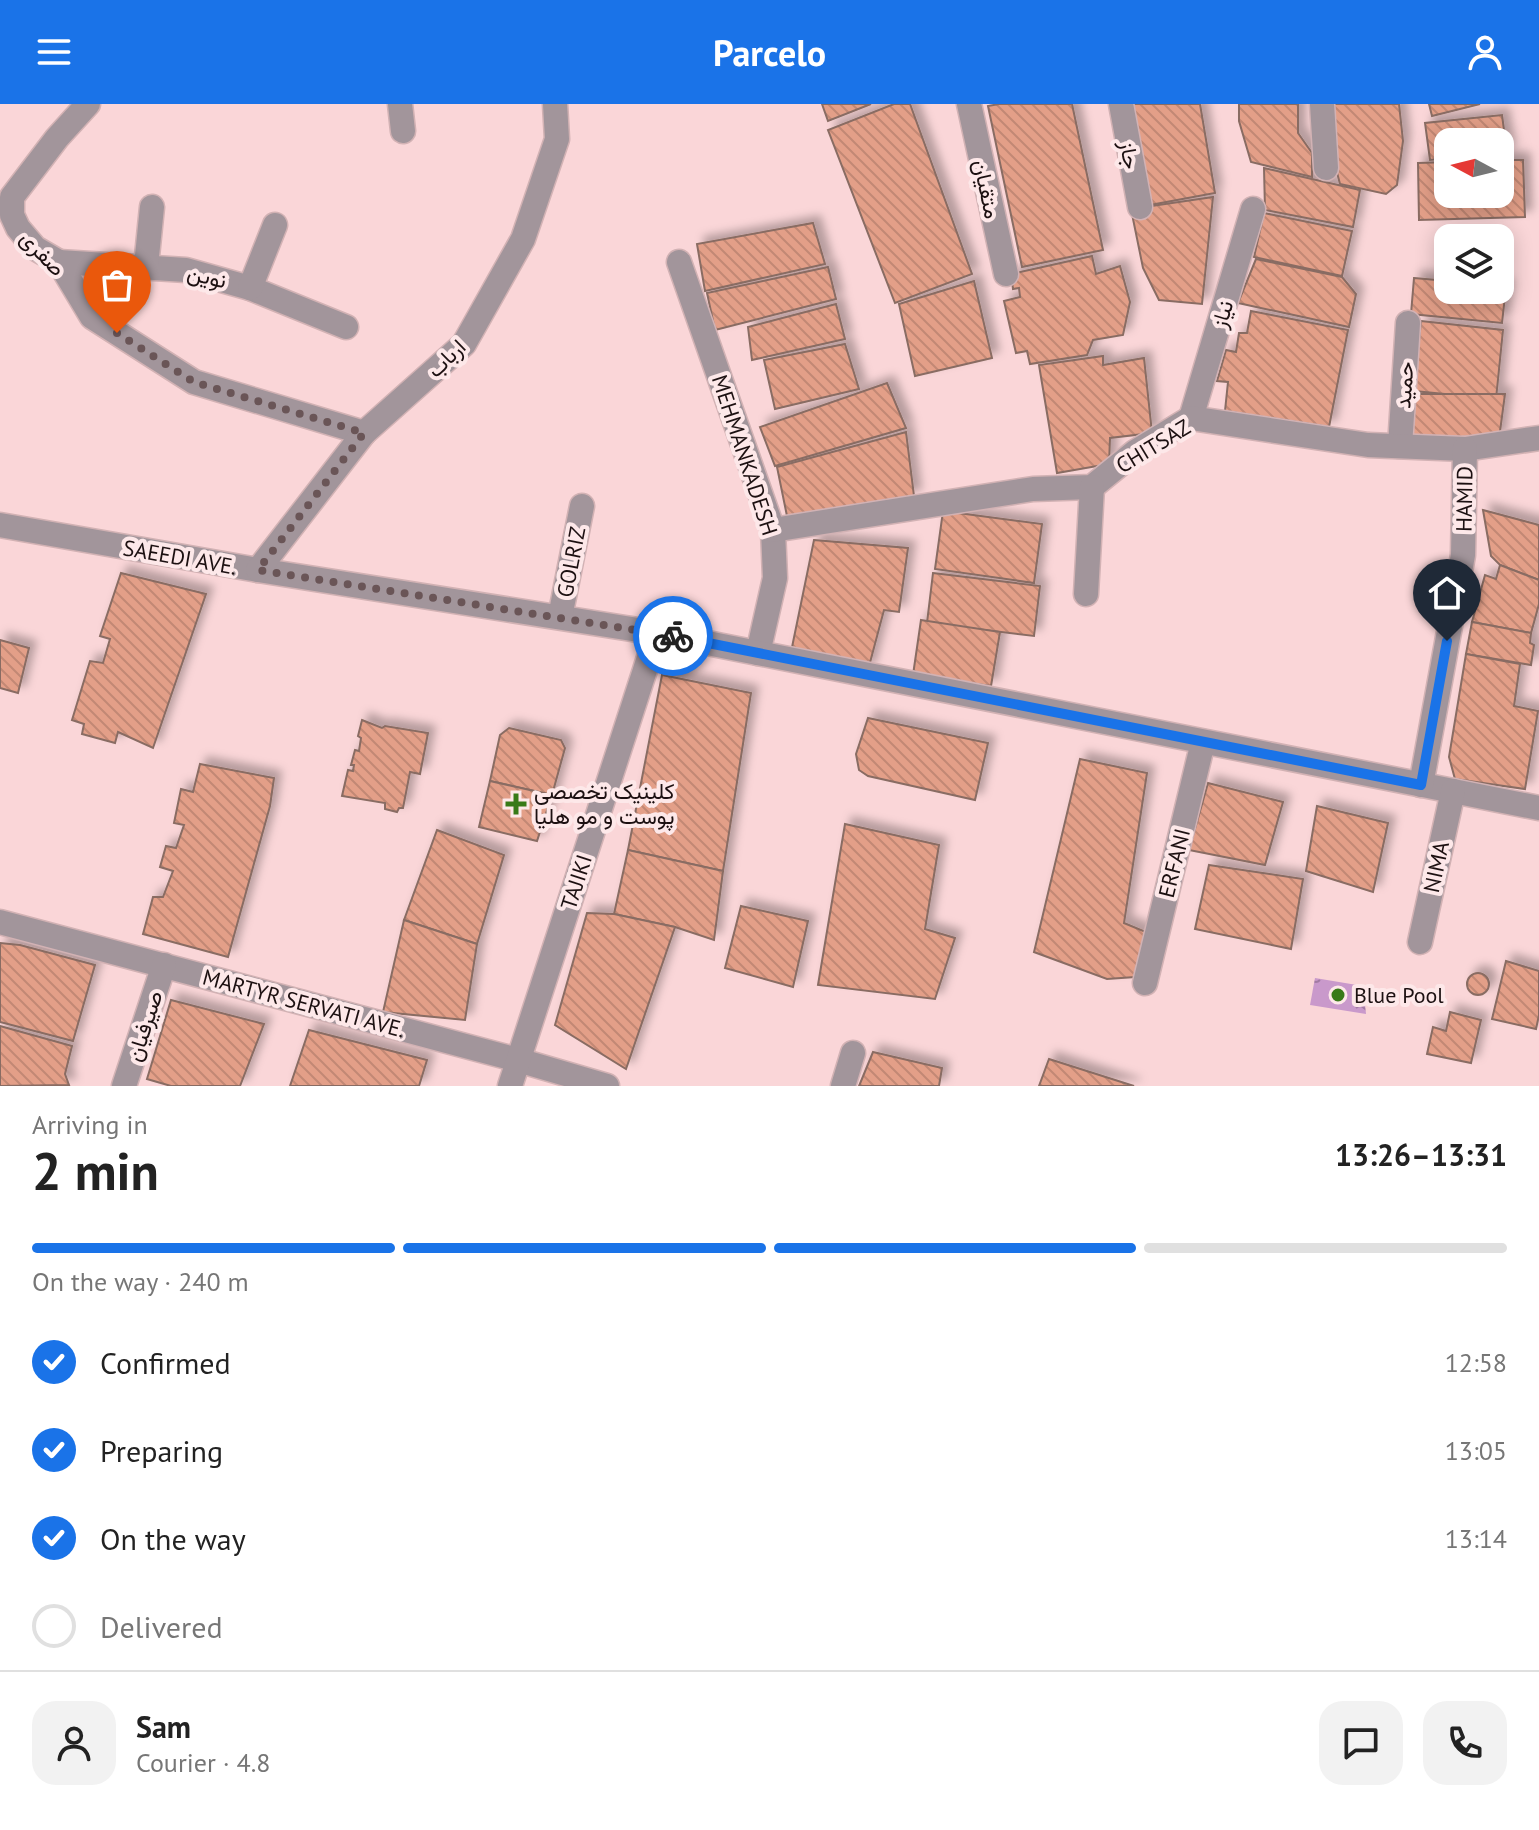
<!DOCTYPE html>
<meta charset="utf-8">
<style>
:root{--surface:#fff;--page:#f2f2f2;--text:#222;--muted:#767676;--line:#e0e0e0;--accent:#1a73e8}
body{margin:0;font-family:"PT Sans",Vazirmatn,sans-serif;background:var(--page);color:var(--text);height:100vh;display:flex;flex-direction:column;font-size:30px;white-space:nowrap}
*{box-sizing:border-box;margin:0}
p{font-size:26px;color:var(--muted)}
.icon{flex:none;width:44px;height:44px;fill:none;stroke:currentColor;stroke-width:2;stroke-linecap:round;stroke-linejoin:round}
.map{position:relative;height:982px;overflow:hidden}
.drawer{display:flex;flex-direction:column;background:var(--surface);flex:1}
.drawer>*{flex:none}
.needle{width:52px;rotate:277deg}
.fabs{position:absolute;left:1434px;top:24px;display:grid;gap:16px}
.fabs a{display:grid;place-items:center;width:80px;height:80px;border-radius:16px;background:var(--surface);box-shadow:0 4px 20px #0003;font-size:40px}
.pin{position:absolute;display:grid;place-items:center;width:68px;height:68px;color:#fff;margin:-82px -34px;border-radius:50% 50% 50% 0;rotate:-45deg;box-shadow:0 0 8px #0007}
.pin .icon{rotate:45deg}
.courier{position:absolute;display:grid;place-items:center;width:80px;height:80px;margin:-40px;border:6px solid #1a73e8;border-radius:50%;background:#fff;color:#222;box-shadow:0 2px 10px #0007}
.overview em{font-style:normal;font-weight:800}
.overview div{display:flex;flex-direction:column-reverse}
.overview{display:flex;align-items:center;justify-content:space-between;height:136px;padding:0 32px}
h1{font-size:52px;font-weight:800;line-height:60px}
.bar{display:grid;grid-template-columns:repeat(4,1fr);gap:12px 8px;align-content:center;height:96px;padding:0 32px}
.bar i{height:10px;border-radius:6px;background:var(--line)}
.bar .selected{background:var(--accent)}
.bar p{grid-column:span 4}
.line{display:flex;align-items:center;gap:20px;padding:0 32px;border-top:2px solid var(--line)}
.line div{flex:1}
.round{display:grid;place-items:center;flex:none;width:84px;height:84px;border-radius:24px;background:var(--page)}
ol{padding:0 32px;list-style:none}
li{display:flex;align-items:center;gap:24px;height:88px}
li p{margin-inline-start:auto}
li .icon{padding:8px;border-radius:50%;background:var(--accent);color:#fff;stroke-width:4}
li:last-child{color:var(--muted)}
li i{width:44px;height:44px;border:4px solid var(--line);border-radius:50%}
header{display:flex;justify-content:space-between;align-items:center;height:104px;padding:0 32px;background:var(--accent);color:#fff;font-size:36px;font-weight:800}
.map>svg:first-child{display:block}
.water{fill:url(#water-ripples)}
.building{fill:url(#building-back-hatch);stroke:#896c63;stroke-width:2;filter:url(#shadow)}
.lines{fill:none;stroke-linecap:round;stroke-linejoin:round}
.minor-casing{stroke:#d2b2b4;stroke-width:27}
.minor{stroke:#a2959b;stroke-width:24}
.done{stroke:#6a5557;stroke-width:8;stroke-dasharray:0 14.4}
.route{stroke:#1a73e8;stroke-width:10}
.poi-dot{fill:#387a19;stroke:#fde8e9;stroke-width:3}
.labels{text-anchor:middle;stroke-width:8;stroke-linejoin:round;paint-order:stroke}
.street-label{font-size:22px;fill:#1c1011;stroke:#fde8e9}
.poi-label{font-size:22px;fill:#1c1011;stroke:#fde8e9;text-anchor:start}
</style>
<header><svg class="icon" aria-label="menu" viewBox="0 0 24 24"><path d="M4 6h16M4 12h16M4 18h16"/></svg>Parcelo<svg class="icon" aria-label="person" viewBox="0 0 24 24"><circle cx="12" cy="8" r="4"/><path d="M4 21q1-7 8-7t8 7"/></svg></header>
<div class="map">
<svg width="1539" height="982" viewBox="0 0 1539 982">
<defs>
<pattern id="water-ripples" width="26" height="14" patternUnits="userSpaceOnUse" patternTransform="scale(2)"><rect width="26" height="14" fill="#c999cb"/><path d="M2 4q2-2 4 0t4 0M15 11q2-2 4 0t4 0" fill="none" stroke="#a27ba3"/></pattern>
<pattern id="building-back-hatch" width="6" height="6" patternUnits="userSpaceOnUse" patternTransform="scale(2)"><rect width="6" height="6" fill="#e39f88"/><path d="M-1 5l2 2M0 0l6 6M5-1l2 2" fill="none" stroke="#c28874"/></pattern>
<filter id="shadow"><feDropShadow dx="7" dy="-7" stdDeviation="4" flood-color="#0004"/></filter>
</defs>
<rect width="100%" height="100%" fill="#fad6d8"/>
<path class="water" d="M 1315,874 L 1363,882 L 1366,910 L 1310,901 Z"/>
<g class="building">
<path d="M 822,0 L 871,0 L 828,17 Z"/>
<path d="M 894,0 L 910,0 L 972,170 L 895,199 L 828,26 Z"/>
<path d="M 999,0 L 1072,0 L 1103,146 L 1022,163 L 988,2 Z"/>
<path d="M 1133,0 L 1200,0 L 1215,89 L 1150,101 Z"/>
<path d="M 1239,0 L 1298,0 L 1298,29 L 1312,49 L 1312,73 L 1251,58 L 1239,17 Z"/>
<path d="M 1333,0 L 1399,0 L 1403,37 L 1397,81 L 1386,90 L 1340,80 L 1334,57 Z"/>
<path d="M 1429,0 L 1480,0 L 1432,12 Z"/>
<path d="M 1502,11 L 1507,48 L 1500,49 L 1500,38 L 1448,38 L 1448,54 L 1430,56 L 1425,19 Z"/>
<path d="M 1500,56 L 1523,56 L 1525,113 L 1419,116 L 1418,59 L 1448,58 L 1448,90 L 1500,90 Z"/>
<path d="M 1264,64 L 1360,86 L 1353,123 L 1265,106 Z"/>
<path d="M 1213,93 L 1202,200 L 1159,196 L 1143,164 L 1131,105 Z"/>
<path d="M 1264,109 L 1352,127 L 1342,172 L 1254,153 Z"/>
<path d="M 813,119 L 825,160 L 705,187 L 697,140 Z"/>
<path d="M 1092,152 L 1096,170 L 1120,162 L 1130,198 L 1123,231 L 1093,236 L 1087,251 L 1030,260 L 1027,247 L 1016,249 L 1004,197 L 1020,193 L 1019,184 L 1013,185 L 1011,170 Z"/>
<path d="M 1256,155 L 1342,173 L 1356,190 L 1349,223 L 1238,199 Z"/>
<path d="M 828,163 L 836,195 L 715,226 L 707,189 Z"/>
<path d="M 1414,174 L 1448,177 L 1448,186 L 1500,186 L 1500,182 L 1506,183 L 1502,219 L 1411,210 Z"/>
<path d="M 974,177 L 992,254 L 915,272 L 899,200 Z"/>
<path d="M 836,200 L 845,235 L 752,256 L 748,223 Z"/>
<path d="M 1251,207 L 1348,226 L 1329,323 L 1225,307 L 1228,278 L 1217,277 L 1226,246 L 1236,248 L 1239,229 L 1247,229 Z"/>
<path d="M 1421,217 L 1503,226 L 1496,295 L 1414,287 Z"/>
<path d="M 845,240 L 859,285 L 775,305 L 764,256 Z"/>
<path d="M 1103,252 L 1103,261 L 1144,254 L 1152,329 L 1110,334 L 1109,360 L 1057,369 L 1039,261 Z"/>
<path d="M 887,279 L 906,324 L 775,362 L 760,323 Z"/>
<path d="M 1411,290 L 1505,290 L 1499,335 L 1408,337 Z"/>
<path d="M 906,328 L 914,392 L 787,412 L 777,363 Z"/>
<path d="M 1483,406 L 1539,421 L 1539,476 L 1500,461 L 1491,452 Z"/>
<path d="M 943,407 L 1042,420 L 1034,479 L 935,465 Z"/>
<path d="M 814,436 L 908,444 L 899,508 L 884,506 L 868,566 L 790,553 Z"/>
<path d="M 1500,461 L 1539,476 L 1539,500 L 1531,529 L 1472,518 L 1485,471 L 1496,475 Z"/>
<path d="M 121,469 L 206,490 L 153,644 L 118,628 L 115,639 L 82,630 L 84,620 L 72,616 L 90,557 L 103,559 L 110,535 L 100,532 Z"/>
<path d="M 933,469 L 1040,482 L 1034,532 L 927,519 Z"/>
<path d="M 921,516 L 1000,528 L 991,582 L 913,571 Z"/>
<path d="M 1472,518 L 1531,529 L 1530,539 L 1534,541 L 1531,561 L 1466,550 Z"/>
<path d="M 0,536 L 29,544 L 18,589 L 0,584 Z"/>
<path d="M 1466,550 L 1520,560 L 1514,602 L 1538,607 L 1525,685 L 1455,675 L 1449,653 Z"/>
<path d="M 662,571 L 751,589 L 723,767 L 628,746 Z"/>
<path d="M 868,614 L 988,639 L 975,696 L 868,672 L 859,666 L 856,650 Z"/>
<path d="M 362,616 L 382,624 L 385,622 L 428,629 L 420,670 L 410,668 L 403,704 L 399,704 L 397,708 L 385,705 L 385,699 L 342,692 L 348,666 L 353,667 L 354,661 L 351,661 L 355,646 L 359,647 L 361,634 L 358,632 Z"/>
<path d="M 509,624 L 561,636 L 565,644 L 552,691 L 490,677 L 500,631 Z"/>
<path d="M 1080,655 L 1147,669 L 1124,819 L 1146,828 L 1135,873 L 1107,875 L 1034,848 Z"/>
<path d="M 200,660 L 274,674 L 270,702 L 228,853 L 143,830 L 153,793 L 163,793 L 173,767 L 160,763 L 166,742 L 176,744 L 184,721 L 174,719 L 181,685 L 193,688 Z"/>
<path d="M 490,677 L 552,691 L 537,737 L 479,723 Z"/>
<path d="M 1208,679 L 1283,698 L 1265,761 L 1189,746 Z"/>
<path d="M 1317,702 L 1388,719 L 1373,788 L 1306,767 Z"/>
<path d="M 845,720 L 939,741 L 925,825 L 955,834 L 935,895 L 818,881 Z"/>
<path d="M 437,726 L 504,751 L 477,840 L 404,816 Z"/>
<path d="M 628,746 L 723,767 L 714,836 L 675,823 L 614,810 Z"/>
<path d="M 1209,761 L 1303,775 L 1291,845 L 1195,825 Z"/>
<path d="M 741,802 L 808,817 L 793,883 L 725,864 Z"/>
<path d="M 587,809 L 614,810 L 675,823 L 626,965 L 555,921 Z"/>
<path d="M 404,816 L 477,840 L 465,916 L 383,908 Z"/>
<path d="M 0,839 L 20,841 L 95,861 L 73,937 L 0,918 Z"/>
<path d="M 1506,857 L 1539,867 L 1539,911 L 1536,925 L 1492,915 Z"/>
<circle cx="1478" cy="880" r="11"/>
<path d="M 171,896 L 264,920 L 240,982 L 171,982 L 147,975 Z"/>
<path d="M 1450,908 L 1481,916 L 1471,959 L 1427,950 L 1433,923 L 1446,927 Z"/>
<path d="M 0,922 L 72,942 L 65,970 L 69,981 L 0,982 Z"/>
<path d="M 309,926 L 427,956 L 419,982 L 290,982 Z"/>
<path d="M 873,948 L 942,964 L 939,982 L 859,982 Z"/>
<path d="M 1049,955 L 1134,982 L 1039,982 Z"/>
</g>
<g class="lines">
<defs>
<g id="minor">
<path d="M 88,0 L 57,34 L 12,93 L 12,111 L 18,124 L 35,144 L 59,158 L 92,213 L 194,278 L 364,329"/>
<path d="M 400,0 L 403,27"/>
<path d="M 969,0 L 1006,170"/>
<path d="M 1121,0 L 1140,103"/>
<path d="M 1322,0 L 1326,64"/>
<path d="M 59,158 L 186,166 L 250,184 L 346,223"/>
<path d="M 679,158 L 773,426 L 775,474 L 758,549"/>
<path d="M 146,162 L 152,103"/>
<path d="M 250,184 L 275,121"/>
<path d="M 1191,314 L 1253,105"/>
<path d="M 1400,342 L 1408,219"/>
<path d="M 0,421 L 258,466 L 657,529 L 1539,704"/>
<path d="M 773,426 L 1033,385 L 1092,383 L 1135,348 L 1191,314 L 1368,341 L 1465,345 L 1539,334"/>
<path d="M 258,466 L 364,329 L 464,240 L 523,135 L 557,35 L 555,0"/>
<path d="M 1086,490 L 1092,383"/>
<path d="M 560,513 L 582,402"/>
<path d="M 1421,681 L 1463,451 L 1465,345"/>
<path d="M 0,818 L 518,956 L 607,982"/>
<path d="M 1420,838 L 1453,687"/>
<path d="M 1145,879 L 1203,638"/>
<path d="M 124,982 L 164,861"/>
<path d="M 510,982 L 657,529"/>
<path d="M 843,982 L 853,949"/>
</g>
</defs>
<use href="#minor" class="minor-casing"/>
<use href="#minor" class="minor"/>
</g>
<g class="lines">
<path class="done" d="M 117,229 L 194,278 L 364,329 L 258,466 L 673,532"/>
<path class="route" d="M 673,532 L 1421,681 L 1447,537"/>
</g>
<g class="poi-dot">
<path d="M512 688h8v8h8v8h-8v8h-8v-8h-8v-8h8z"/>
<circle cx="1338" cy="891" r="8"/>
</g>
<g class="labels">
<g class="street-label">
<text transform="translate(1130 51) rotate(80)" y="8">جاز</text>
<text transform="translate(987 85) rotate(78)" y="8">متقیان</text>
<text transform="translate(43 149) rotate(46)" y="8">صفری</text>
<text transform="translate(207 172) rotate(14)" y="8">نوین</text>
<text transform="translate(1222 210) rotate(-73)" y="8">نیاز</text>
<text transform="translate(446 254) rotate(-44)" y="8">ارباب</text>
<text transform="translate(1404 281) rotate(-86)" y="8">حمید</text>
<text transform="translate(1153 342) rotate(-31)" y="8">CHITSAZ</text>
<text transform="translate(745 351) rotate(72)" y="8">MEHMANKADESH</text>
<text transform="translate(1464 395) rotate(-89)" y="8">HAMID</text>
<text transform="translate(180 453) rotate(10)" y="8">SAEEDI AVE.</text>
<text transform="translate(571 458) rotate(-79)" y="8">GOLRIZ</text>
<text transform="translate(1174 759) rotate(-76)" y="8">ERFANI</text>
<text transform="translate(1436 763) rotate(-78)" y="8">NIMA</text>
<text transform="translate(576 778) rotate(-72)" y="8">TAJIKI</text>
<text transform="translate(304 899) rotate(15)" y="8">MARTYR SERVATI AVE.</text>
<text transform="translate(144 922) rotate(-72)" y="8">صیرفیان</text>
</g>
<g class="poi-label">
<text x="534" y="695">کلینیک تخصصی<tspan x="534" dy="25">پوست و مو هلیا</tspan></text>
<text x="1354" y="899">Blue Pool</text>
</g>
</g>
</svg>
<div class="fabs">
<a><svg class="needle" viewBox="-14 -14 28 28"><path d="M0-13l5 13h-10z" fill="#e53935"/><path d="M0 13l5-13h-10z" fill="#767676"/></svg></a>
<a><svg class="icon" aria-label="layers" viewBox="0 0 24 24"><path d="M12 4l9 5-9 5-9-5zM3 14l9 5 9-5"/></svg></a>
</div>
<div class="pin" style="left:117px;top:229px;background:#ea580c"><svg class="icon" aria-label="bag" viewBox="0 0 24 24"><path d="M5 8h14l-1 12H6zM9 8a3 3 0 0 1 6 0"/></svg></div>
<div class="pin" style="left:1447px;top:537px;background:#1f2937"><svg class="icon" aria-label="home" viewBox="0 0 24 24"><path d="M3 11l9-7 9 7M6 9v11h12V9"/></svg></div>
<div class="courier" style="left:673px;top:532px"><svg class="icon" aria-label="bike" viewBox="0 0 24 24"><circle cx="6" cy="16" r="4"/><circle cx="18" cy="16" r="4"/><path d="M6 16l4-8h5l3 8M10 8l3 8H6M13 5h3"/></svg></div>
</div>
<section class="drawer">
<div class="overview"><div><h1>2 min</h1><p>Arriving in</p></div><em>13:26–13:31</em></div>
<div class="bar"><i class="selected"></i><i class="selected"></i><i class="selected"></i><i></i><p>On the way · 240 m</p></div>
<ol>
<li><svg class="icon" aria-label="check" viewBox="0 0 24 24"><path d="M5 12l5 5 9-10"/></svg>Confirmed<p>12:58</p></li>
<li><svg class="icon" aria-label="check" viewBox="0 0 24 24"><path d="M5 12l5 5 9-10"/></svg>Preparing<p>13:05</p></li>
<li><svg class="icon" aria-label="check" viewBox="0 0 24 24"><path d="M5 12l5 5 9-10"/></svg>On the way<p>13:14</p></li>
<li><i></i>Delivered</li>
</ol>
<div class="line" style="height:144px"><a class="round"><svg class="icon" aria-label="person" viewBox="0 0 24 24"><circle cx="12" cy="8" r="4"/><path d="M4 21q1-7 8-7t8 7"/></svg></a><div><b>Sam</b><p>Courier · 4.8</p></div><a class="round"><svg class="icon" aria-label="chat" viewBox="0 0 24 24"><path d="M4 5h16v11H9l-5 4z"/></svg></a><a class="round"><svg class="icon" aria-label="phone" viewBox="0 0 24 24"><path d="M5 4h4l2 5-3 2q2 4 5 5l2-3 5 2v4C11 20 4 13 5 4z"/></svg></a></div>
</section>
